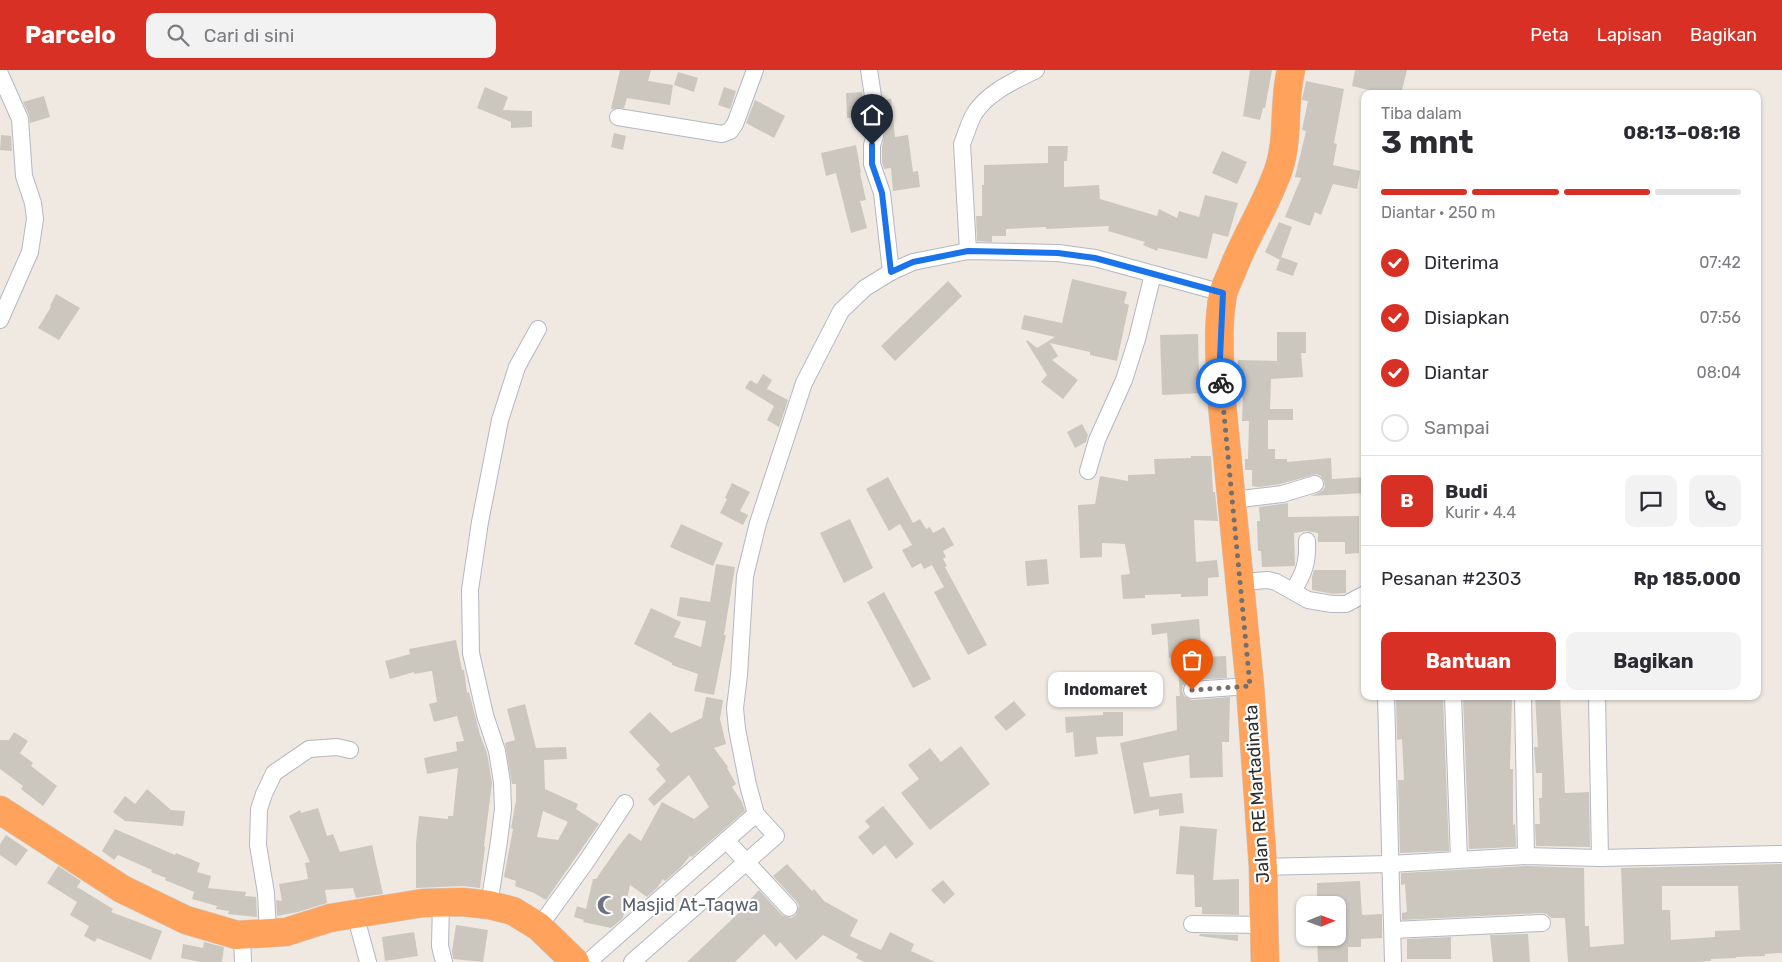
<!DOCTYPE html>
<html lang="id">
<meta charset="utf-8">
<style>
:root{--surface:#fff;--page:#f2f2f3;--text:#2b2b33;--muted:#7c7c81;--line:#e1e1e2;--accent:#d93025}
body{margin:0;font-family:Rubik,sans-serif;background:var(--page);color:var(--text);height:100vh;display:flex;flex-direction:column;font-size:19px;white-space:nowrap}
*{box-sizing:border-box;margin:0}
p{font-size:16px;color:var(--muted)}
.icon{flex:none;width:28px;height:28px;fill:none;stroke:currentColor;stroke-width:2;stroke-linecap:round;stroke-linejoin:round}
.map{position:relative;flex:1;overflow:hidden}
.sheet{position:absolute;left:1361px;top:20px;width:400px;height:610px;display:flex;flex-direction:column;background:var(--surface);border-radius:10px;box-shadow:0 1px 4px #0004}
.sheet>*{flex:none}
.needle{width:32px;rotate:89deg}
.controls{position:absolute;left:1296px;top:826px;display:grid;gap:10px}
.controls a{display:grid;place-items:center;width:50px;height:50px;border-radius:10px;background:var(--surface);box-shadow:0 1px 4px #0004;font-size:25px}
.pin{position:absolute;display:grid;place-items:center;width:42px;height:42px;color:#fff;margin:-51px -21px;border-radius:50% 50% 50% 0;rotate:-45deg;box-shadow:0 0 5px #0007}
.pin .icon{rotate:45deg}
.courier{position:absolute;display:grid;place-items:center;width:50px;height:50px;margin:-25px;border:4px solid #1a73e8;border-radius:50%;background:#fff;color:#222;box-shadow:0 1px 6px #0007}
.bubble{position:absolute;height:35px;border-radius:10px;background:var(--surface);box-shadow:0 1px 4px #0004;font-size:16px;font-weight:700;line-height:35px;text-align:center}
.summary em{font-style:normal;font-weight:700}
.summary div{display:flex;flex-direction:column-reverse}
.summary{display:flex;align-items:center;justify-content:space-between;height:85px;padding:0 20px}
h1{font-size:32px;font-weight:700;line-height:38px}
.bar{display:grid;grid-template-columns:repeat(4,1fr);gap:8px 5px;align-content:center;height:60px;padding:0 20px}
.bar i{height:6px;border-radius:4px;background:var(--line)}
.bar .selected{background:var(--accent)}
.bar p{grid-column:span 4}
.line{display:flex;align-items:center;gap:12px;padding:0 20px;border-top:1px solid var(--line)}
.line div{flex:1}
.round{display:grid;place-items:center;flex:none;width:52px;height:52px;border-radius:10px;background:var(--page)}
ol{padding:0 20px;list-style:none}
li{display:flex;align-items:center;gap:15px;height:55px}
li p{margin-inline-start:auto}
li .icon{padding:5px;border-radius:50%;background:var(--accent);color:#fff;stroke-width:4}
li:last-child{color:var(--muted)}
li i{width:28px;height:28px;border:2px solid var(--line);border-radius:50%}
.action{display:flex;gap:10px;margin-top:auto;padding:10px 20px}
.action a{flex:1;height:58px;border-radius:10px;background:var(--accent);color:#fff;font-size:20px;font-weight:700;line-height:58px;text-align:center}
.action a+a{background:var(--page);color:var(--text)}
header{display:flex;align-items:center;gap:30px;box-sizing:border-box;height:70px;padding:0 25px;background:var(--accent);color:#fff}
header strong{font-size:24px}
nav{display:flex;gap:28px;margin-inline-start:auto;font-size:18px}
.search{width:350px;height:45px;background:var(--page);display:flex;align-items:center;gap:12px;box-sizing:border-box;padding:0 18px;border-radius:10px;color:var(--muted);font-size:19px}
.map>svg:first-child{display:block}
.building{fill:#cbc7bf;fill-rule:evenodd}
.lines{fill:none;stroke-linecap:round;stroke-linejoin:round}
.street-casing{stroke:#b4b7c1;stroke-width:18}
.highway-casing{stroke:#c9c9c9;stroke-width:29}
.street{stroke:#fff;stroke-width:16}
.highway{stroke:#ffa35c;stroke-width:28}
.done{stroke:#726f6d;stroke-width:5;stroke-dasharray:0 9}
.route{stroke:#1a73e8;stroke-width:6}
.labels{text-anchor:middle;stroke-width:4.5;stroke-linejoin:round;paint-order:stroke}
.street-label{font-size:18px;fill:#2e2e2e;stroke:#fff}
.worship-label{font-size:18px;fill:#5b616d;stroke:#fff;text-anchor:start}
</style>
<header>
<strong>Parcelo</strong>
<div class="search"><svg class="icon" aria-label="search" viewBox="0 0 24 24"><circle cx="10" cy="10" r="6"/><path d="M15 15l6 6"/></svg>Cari di sini</div>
<nav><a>Peta</a><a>Lapisan</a><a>Bagikan</a></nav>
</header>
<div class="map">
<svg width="1782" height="892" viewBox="0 0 1782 892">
<rect width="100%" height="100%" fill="#efe9e1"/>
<g class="building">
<path d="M 620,0 L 651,0 L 648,11 L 673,15 L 670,35 L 627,28 L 624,38 L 611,39 Z"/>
<path d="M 1250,0 L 1272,0 L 1265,38 L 1263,38 L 1260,50 L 1243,46 Z"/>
<path d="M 1355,0 L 1407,0 L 1401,24 L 1372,24 L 1372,21 L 1352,16 Z"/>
<path d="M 678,2 L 698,8 L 694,22 L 674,15 Z"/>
<path d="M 1306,11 L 1344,19 L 1334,73 L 1337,74 L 1333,95 L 1360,101 L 1357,119 L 1333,114 L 1321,145 L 1315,142 L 1310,156 L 1285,147 L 1301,108 L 1295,107 L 1306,61 L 1302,60 L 1308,31 L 1302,30 Z"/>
<path d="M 485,17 L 508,27 L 503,40 L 532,41 L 532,57 L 511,58 L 511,52 L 477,38 Z"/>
<path d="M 724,17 L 736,21 L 730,39 L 718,35 Z"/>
<path d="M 862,22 L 866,48 L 847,48 L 846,23 Z"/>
<path d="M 44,26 L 50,47 L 30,53 L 29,45 L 23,32 Z"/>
<path d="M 891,29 L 895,67 L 908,65 L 913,102 L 918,101 L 920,117 L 893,121 L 891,98 L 884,99 L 882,92 L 882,77 L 887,53 L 884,30 Z"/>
<path d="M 755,30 L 785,46 L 774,68 L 746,53 Z"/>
<path d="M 614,63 L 626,66 L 623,80 L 611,77 Z"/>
<path d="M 1,65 L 11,66 L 12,81 L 0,80 Z"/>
<path d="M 856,75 L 861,103 L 860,103 L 866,130 L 860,131 L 867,158 L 851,163 L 836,103 L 826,106 L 821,83 Z"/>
<path d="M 1048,76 L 1068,76 L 1067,91 L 1064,91 L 1064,117 L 1099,115 L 1100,129 L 1157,146 L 1159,139 L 1177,148 L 1179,141 L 1199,147 L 1205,125 L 1238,133 L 1228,167 L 1213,163 L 1207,189 L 1158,178 L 1157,181 L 1143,175 L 1145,172 L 1108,161 L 1109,156 L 1046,159 L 1046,157 L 1006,159 L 1006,166 L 992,166 L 992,172 L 977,171 L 976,146 L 982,146 L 982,115 L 984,115 L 984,95 L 1048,93 Z"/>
<path d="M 1222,81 L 1247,92 L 1237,114 L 1212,103 Z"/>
<path d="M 1279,152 L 1292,157 L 1280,190 L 1265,182 Z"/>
<path d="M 1281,187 L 1298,193 L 1293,206 L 1276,200 Z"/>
<path d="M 1072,209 L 1127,222 L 1124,233 L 1129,235 L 1117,291 L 1090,285 L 1090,282 L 1050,273 L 1058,286 L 1052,290 L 1078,310 L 1063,329 L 1041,312 L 1047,305 L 1026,271 L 1027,270 L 1037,278 L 1055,267 L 1021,259 L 1024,245 L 1062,253 Z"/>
<path d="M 948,211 L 962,226 L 895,291 L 881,276 Z"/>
<path d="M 56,224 L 80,238 L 59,270 L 38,258 L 51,237 L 50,236 Z"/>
<path d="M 1277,262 L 1306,262 L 1306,283 L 1301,283 L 1303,307 L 1271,309 L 1270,339 L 1293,339 L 1293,350 L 1268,350 L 1268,379 L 1275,379 L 1275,389 L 1287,389 L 1287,392 L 1331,388 L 1332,409 L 1365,407 L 1365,423 L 1311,426 L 1322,421 L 1325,417 L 1324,411 L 1321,406 L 1317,404 L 1280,414 L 1259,417 L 1252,416 L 1252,400 L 1245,400 L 1245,389 L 1248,389 L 1249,351 L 1242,351 L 1243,327 L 1239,327 L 1239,312 L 1237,312 L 1238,290 L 1277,291 Z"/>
<path d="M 1198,264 L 1199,304 L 1204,303 L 1204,323 L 1162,325 L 1160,265 Z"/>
<path d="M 763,304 L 772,310 L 767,319 L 788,330 L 779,357 L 767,350 L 774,336 L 745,318 L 750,310 L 757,314 Z"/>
<path d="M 1082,354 L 1088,365 L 1086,372 L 1075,378 L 1067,362 Z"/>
<path d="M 1191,386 L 1211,386 L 1213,422 L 1215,422 L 1218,451 L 1194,450 L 1196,492 L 1217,490 L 1219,507 L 1208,508 L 1208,526 L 1181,527 L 1181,524 L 1145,525 L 1145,528 L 1123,529 L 1121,505 L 1130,504 L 1125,474 L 1102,473 L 1102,487 L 1080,488 L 1078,435 L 1095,434 L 1100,406 L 1128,411 L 1128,405 L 1155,404 L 1154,389 L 1191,388 Z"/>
<path d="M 888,407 L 913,453 L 920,449 L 926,459 L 930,457 L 933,463 L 944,457 L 954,475 L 943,481 L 946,487 L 943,489 L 947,496 L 945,497 L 987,575 L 968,585 L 934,522 L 944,517 L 932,495 L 924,499 L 921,493 L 912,498 L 902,480 L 912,475 L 900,454 L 889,461 L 866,419 Z"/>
<path d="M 732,413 L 750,422 L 740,441 L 748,445 L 743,455 L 720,443 L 727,429 L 725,428 Z"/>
<path d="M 1288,433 L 1288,447 L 1359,446 L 1359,483 L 1345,484 L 1345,472 L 1318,472 L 1318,463 L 1306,461 L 1294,463 L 1295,496 L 1262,497 L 1261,481 L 1258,481 L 1257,451 L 1260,451 L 1259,437 Z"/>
<path d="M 850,449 L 873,498 L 844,513 L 820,463 Z"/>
<path d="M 681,454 L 723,473 L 713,496 L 670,477 Z"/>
<path d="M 1047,489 L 1049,514 L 1027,516 L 1025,491 Z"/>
<path d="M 716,494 L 735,497 L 724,565 L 726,565 L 714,625 L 694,621 L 698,604 L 672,595 L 672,593 L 634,574 L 651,538 L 681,552 L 674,567 L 701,577 L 706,551 L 677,546 L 680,527 L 710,532 Z"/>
<path d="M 1314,500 L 1346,500 L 1346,523 L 1333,524 L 1312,520 L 1312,507 Z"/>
<path d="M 884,522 L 931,609 L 913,618 L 867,532 Z"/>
<path d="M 1199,549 L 1202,587 L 1226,586 L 1227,608 L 1191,610 L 1183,615 L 1182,621 L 1184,626 L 1192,630 L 1230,627 L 1229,672 L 1222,672 L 1223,707 L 1190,708 L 1189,685 L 1143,693 L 1150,727 L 1182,723 L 1184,743 L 1159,746 L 1159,739 L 1134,744 L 1120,673 L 1177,660 L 1176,626 L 1180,626 L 1177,587 L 1169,588 L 1167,563 L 1152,565 L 1151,554 Z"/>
<path d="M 456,570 L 462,600 L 464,600 L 467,623 L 469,622 L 480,665 L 487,683 L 492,713 L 484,776 L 485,777 L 480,818 L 463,816 L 416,818 L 416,773 L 419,746 L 448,749 L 448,746 L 453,746 L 458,698 L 427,704 L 424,688 L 457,681 L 456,672 L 464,671 L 457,646 L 434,652 L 429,634 L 437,632 L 432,601 L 414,604 L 414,602 L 390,609 L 385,591 L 410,584 L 409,579 Z"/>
<path d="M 1409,626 L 1443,626 L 1449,781 L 1400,783 L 1398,710 L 1404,710 L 1402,669 L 1397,670 L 1396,627 Z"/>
<path d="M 1489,626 L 1512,626 L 1510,699 L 1513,699 L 1513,755 L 1515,754 L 1516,777 L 1469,779 L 1463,627 L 1489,629 Z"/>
<path d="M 1535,626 L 1560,626 L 1565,723 L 1589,722 L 1590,777 L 1536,776 L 1535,754 L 1540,754 L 1539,728 L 1542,728 L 1542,703 L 1536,703 L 1534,677 L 1538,677 Z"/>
<path d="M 706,627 L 723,630 L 720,649 L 726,674 L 714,678 L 728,697 L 727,698 L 736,714 L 732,717 L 742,732 L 745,741 L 692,787 L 690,786 L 680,798 L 665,811 L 663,809 L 657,818 L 647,827 L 630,815 L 623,848 L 611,858 L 583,852 L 584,850 L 574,847 L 577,836 L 586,839 L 593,809 L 596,809 L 616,780 L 629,763 L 641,771 L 662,732 L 694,749 L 709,737 L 689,705 L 654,736 L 648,729 L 666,711 L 656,699 L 660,695 L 629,662 L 650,642 L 671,663 L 702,648 Z"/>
<path d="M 1014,631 L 1026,645 L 1006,661 L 994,647 Z"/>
<path d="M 525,634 L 536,678 L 566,677 L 567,689 L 544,690 L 545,719 L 578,734 L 576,739 L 599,754 L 546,830 L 534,823 L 515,816 L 516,811 L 504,807 L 513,759 L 511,758 L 516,730 L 516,714 L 512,714 L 505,673 L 515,670 L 507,639 ZM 543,741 L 568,752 L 558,770 L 537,767 Z"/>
<path d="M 1103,642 L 1123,642 L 1123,666 L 1096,667 L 1098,684 L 1075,687 L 1073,662 L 1066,663 L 1065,647 L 1103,645 Z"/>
<path d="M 14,662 L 28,671 L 20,683 L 33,693 L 31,696 L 57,716 L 43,736 L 21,719 L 23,716 L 0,699 L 0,670 L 9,670 Z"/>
<path d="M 961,676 L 990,714 L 930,760 L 901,723 L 919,709 L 908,695 L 930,678 L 941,692 Z"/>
<path d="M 147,719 L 171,740 L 185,741 L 183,756 L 125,751 L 113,742 L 125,726 L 135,734 Z"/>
<path d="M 883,736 L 914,774 L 896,789 L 885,775 L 873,785 L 858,767 L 870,757 L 865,751 Z"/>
<path d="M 318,738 L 327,766 L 333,764 L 340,782 L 372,775 L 383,824 L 356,828 L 353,818 L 325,820 L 327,833 L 298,842 L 277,846 L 276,830 L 282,831 L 279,814 L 308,809 L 305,793 L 310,792 L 289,746 L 300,740 L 301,743 Z"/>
<path d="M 1180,756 L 1217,759 L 1213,810 L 1239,809 L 1239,845 L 1202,844 L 1202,837 L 1195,837 L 1194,805 L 1176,804 Z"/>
<path d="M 115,759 L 175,785 L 176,783 L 200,793 L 197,802 L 211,806 L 208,818 L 246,822 L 245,826 L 256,827 L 257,847 L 228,844 L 229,841 L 216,839 L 217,836 L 192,829 L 194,822 L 165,810 L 166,808 L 151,802 L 152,800 L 118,785 L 114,790 L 102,781 Z"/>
<path d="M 6,765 L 28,780 L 16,796 L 0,785 L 0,774 Z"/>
<path d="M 787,794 L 812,821 L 814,819 L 824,831 L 858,850 L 850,866 L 881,880 L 890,862 L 914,874 L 911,881 L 935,892 L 864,892 L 856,888 L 858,884 L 823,865 L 796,890 L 780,872 L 776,877 L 764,864 L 735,892 L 687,892 L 747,835 L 746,834 L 759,820 L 782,845 L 791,848 L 796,845 L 799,836 L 797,832 L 773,806 Z"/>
<path d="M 1782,794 L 1782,883 L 1765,884 L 1765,886 L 1736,887 L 1736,888 L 1711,889 L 1711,891 L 1698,892 L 1568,892 L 1565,848 L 1551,848 L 1547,844 L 1542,843 L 1402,850 L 1402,843 L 1407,842 L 1405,814 L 1401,815 L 1401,803 L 1526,796 L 1584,798 L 1585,856 L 1589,856 L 1590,877 L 1624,874 L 1621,798 ZM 1662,816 L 1738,816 L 1740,860 L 1715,861 L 1715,867 L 1671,870 L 1670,840 L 1662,840 Z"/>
<path d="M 58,796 L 81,811 L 77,817 L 113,839 L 111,842 L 162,861 L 151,890 L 97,868 L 95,872 L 84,866 L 89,856 L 70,845 L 77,832 L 47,813 Z"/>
<path d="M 943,810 L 955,824 L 944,834 L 931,820 Z"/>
<path d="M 1360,811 L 1362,845 L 1382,844 L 1382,868 L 1361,869 L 1361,877 L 1348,877 L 1348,892 L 1318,892 L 1317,868 L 1338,868 L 1338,835 L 1317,835 L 1317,813 Z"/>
<path d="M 456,855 L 488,860 L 483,892 L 453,889 L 452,881 Z"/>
<path d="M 414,862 L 418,886 L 385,891 L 382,867 Z"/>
<path d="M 1200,864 L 1238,865 L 1238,871 L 1199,866 Z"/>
<path d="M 1528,864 L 1530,892 L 1493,892 L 1490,865 Z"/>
<path d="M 1451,867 L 1451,889 L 1407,889 L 1407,869 Z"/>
<path d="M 204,872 L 224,877 L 222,892 L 200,892 L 181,888 L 183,874 L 203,878 Z"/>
</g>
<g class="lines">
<defs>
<g id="street">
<path d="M 869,0 L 877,52 L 875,66 L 872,75 L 872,94 L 882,123 L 891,202"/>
<path d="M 0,4 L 20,49 L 24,106 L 33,133 L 35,149 L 30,182 L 0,250"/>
<path d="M 618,47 L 722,64 L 730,61 L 735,54 L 755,0"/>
<path d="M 968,181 L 962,74 C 966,64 969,53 974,44 C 988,22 1014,11 1036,0"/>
<path d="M 1088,401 L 1097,370 L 1124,310 L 1137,269 L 1153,204"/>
<path d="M 1232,430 L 1282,424 L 1315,414"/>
<path d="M 1240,512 L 1268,510 L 1276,512 L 1308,530 L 1332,534 L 1346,534 L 1365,524"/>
<path d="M 1293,521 C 1304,503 1308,493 1307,471"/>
<path d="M 1192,620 L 1250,616"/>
<path d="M 1386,626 L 1393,892"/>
<path d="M 1453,626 L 1459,789"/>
<path d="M 1523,626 L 1526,786"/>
<path d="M 1597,626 L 1600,788"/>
<path d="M 726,770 L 789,838"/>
<path d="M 1263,797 L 1390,794 L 1526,786 L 1600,788 L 1782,784"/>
<path d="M 441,832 L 440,876 L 444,892"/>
<path d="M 489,835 L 499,771 L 503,739 L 502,712 L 497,681 L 485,645 L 471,583 L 470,520 L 480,452 L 500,350 L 517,297 L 538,259"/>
<path d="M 355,844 L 368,892"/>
<path d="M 1192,854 L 1264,855"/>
<path d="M 539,857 L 586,792 L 625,733"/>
<path d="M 1393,860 L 1542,853"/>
<path d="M 268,863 L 266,823 L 258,775 L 259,739 L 264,724 L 274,703 L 309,679 L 337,677 L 350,680"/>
<path d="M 242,865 L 243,892"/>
<path d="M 588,892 L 756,744"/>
<path d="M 632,892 L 776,766 L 756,744 L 748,715 L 737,659 L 735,638 L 739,605 L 745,506 L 758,453 L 804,313 L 841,241 L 865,218 L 891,202 L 913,192 L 968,181 L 1058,183 L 1095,188 L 1223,223"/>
</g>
<g id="highway">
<path d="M 0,740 L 122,819 L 186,850 L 237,865 L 286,862 L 330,848 L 423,833 L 463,832 L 489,835 L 513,841 L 539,857 L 575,892"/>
<path d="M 1265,892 L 1263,797 L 1250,616 L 1221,324 C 1220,291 1217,256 1223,224 C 1225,216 1230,207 1233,199 C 1246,165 1267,134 1279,98 C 1289,67 1283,32 1291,0"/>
</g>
</defs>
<use href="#street" class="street-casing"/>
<use href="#highway" class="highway-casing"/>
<use href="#street" class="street"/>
<use href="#highway" class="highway"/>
</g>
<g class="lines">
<path class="done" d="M 1192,620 L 1250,616 L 1221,313"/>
<path class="route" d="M 872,75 L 872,94 L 882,123 L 891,202 L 913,192 L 968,181 L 1058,183 L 1095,188 L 1223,223 L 1220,288 L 1221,313"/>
</g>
<defs>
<symbol id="mosque-bare" viewBox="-9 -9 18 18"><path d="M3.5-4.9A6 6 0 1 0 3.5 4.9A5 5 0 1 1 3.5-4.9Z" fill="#6b7280" stroke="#fff" stroke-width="2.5" paint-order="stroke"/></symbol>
</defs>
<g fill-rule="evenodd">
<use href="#mosque-bare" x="593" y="821" width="28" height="28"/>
</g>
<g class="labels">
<g class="street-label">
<text transform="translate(1257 724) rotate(-94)" y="6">Jalan RE Martadinata</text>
</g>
<g class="worship-label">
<text x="622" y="841">Masjid At-Taqwa</text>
</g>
</g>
</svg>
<div class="controls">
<a><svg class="needle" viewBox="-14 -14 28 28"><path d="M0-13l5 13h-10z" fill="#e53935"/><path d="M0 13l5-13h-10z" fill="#7c7c81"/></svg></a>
</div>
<div class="pin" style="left:1192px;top:620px;background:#ea580c"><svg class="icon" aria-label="bag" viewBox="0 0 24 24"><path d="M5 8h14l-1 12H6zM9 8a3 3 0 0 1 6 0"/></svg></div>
<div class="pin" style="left:872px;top:75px;background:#1f2937"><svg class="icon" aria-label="home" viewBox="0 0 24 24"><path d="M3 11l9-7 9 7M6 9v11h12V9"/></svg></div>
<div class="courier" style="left:1221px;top:313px"><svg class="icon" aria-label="bike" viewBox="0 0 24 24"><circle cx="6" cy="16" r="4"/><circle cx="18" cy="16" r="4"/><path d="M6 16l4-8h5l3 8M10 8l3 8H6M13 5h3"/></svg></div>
<div class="bubble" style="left:1048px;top:602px;width:115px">Indomaret</div>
<section class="sheet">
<div class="summary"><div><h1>3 mnt</h1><p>Tiba dalam</p></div><em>08:13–08:18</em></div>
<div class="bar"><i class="selected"></i><i class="selected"></i><i class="selected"></i><i></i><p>Diantar · 250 m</p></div>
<ol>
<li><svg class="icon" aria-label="check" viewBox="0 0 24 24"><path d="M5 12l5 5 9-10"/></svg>Diterima<p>07:42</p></li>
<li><svg class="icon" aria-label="check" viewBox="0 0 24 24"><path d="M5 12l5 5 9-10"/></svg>Disiapkan<p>07:56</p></li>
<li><svg class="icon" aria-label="check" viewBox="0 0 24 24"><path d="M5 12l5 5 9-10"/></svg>Diantar<p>08:04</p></li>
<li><i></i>Sampai</li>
</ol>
<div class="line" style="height:90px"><b class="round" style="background:var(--accent);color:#fff">B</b><div><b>Budi</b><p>Kurir · 4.4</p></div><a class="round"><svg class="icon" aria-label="chat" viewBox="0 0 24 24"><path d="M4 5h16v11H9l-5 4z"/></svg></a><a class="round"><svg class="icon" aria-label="phone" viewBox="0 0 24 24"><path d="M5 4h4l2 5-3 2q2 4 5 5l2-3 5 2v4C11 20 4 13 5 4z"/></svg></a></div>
<div class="line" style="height:65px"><div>Pesanan #2303</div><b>Rp 185,000</b></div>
<div class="action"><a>Bantuan</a><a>Bagikan</a></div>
</section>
</div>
